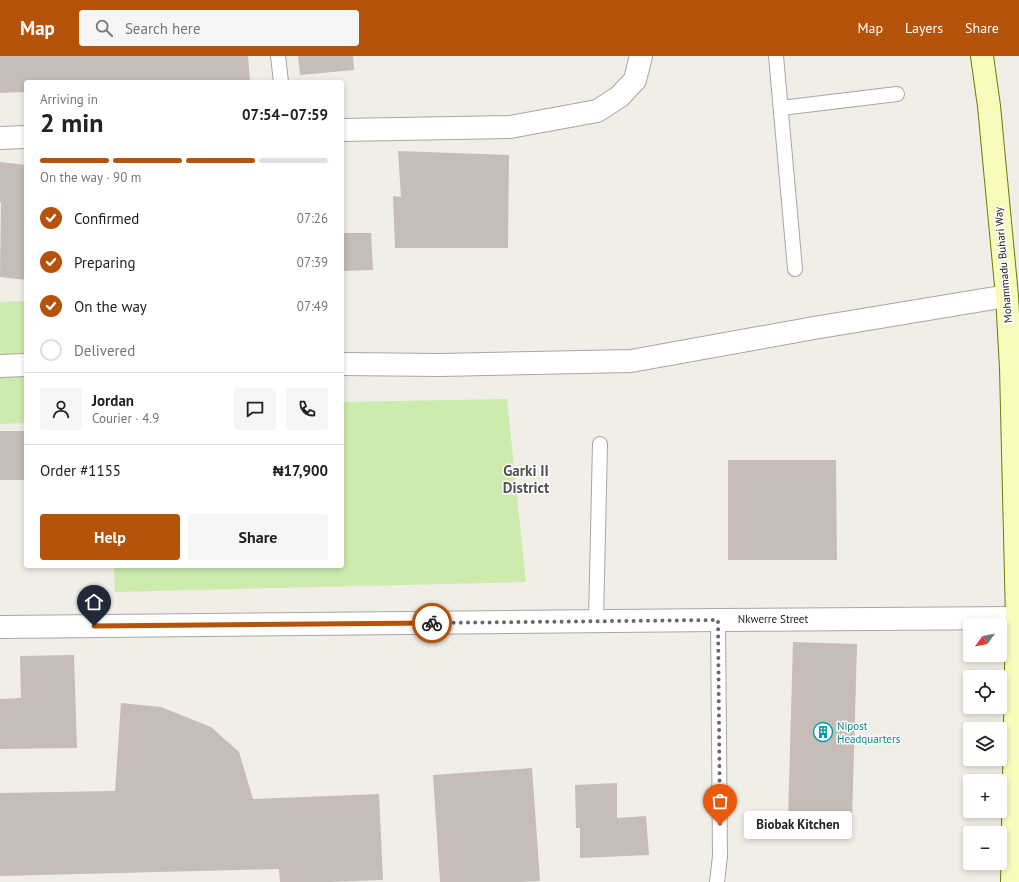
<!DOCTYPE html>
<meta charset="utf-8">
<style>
:root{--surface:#fff;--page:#f6f6f6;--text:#222;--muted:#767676;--line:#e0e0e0;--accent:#b45309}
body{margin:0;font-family:"PT Sans",sans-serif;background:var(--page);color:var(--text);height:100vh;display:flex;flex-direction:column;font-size:15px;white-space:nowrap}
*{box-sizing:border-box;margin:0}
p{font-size:13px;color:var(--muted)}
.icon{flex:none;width:22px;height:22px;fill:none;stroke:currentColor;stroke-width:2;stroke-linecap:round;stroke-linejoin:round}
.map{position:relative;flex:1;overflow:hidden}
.side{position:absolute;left:24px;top:24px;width:320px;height:488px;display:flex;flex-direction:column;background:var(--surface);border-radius:4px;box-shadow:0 2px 6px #0003}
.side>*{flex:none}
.needle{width:26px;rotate:237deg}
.tools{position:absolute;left:963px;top:562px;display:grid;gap:8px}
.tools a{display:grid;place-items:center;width:44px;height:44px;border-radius:4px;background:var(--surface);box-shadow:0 2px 6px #0003;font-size:20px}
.pin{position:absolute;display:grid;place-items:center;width:34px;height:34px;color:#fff;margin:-41px -17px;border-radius:50% 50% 50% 0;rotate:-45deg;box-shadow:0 0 4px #0007}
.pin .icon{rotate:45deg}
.courier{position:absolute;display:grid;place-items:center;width:40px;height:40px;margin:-20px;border:3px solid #b45309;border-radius:50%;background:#fff;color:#222;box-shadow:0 1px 5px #0007}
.bubble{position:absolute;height:28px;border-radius:4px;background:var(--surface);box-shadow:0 2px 6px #0003;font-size:13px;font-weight:700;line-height:28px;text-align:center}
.summary em{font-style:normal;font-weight:700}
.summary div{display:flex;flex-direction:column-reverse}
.summary{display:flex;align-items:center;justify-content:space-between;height:68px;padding:0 16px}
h1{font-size:26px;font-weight:700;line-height:30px}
.bar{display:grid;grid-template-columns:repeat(4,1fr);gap:6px 4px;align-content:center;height:48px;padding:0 16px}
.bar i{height:5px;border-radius:3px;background:var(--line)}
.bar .current{background:var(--accent)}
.bar p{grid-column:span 4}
.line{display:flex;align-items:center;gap:10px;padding:0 16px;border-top:1px solid var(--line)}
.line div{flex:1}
.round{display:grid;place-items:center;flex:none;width:42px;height:42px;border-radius:4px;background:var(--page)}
ol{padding:0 16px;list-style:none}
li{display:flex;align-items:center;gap:12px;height:44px}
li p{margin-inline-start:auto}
li .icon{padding:4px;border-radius:50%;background:var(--accent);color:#fff;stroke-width:4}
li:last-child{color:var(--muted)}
li i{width:22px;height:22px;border:2px solid var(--line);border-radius:50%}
.action{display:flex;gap:8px;margin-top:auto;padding:8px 16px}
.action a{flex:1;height:46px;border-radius:4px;background:var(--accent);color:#fff;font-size:16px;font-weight:700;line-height:46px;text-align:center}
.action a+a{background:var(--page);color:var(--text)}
header{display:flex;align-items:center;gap:24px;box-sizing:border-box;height:56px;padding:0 20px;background:var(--accent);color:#fff}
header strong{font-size:19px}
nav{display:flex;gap:22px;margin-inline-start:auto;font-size:14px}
.search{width:280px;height:36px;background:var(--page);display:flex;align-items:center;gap:10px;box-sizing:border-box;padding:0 14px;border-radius:4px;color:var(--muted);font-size:15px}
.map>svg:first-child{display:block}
.grass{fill:#ccebad}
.building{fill:#c6bdb6}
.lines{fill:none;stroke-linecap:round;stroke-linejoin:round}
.lane-casing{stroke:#a7a7a7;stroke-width:16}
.street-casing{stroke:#a7a7a7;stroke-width:24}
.secondary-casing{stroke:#6f7c03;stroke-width:24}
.lane{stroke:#fff;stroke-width:14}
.street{stroke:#fff;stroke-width:22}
.secondary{stroke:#f8fbbb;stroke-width:22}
.done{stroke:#696866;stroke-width:4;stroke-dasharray:0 7.2}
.route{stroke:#b45309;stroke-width:5}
.labels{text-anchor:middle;stroke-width:3;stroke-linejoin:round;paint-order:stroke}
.street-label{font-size:11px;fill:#202020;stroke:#fff}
.culture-label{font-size:11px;fill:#0d838f;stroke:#fff;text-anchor:start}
.district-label{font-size:15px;font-weight:bold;fill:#535353;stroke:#fff}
</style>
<header>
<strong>Map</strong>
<div class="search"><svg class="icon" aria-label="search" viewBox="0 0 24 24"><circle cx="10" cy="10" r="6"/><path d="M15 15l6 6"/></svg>Search here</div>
<nav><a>Map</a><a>Layers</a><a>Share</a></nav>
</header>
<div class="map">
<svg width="1019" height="826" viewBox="0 0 1019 826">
<rect width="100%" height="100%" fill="#f1eee7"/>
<g class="grass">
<path d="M 26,245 L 26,367 L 0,368 L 0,246 Z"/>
<path d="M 507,343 L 526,526 L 115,536 L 114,510 L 342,510 L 342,346 Z"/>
</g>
<g class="building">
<path d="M 0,0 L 248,0 L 250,26 L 26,26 L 26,36 L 0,37 Z"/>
<path d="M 298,0 L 353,0 L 354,14 L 300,19 Z"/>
<path d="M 398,95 L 509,99 L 508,192 L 395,192 L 393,140 L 401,141 Z"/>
<path d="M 0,106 L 26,109 L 26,224 L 0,221 L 1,146 L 0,146 Z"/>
<path d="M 342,177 L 371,177 L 373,214 L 342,215 Z"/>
<rect x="0" y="375" width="26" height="49"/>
<path d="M 728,404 L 836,404 L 837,504 L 728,504 Z"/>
<path d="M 793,586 L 857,588 L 852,766 L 788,764 Z"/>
<path d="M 74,599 L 77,692 L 0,693 L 0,643 L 21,642 L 20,600 Z"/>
<path d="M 121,647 L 161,651 L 211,671 L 239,696 L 253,743 L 379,738 L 383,824 L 331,826 L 280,826 L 279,813 L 0,820 L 0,737 L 115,735 Z"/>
<path d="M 532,712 L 540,825 L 518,826 L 440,826 L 433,719 Z"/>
<path d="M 617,727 L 617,762 L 646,760 L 649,799 L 580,802 L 580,772 L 576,772 L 575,729 Z"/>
</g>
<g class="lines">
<defs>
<g id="lane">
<path d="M 278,0 L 281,26"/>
<path d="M 776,0 L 795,213"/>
<path d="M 781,52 L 897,38"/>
<path d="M 596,565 L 600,388"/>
<path d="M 717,826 L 720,800 L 718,564"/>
</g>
<g id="street">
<path d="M 342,74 L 510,71 L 597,55 L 619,41 L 635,24 L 641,0"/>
<path d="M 0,82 L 26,81"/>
<path d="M 342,308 L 440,309 L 631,305 L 814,272 L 1007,240"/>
<path d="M 0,310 L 26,309"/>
<path d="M 0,571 L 718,564 L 1019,562"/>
</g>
<path id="secondary" d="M 982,0 L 989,50 L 1007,240 L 1011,312 L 1017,562 L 1012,826"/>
</defs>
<use href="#lane" class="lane-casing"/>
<use href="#street" class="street-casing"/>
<use href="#secondary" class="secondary-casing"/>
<use href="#lane" class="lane"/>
<use href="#street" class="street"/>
<use href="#secondary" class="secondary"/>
</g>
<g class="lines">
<path class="done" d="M 432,567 L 718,564 L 720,769"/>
<path class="route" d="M 94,570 L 432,567"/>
</g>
<defs>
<symbol id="building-ring" viewBox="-11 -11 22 22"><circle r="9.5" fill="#fff" stroke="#0f9aa8" stroke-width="1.5"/><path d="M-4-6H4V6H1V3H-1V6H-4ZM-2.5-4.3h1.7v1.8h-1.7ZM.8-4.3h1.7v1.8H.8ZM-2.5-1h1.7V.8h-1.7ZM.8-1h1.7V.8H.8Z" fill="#0f9aa8"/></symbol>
</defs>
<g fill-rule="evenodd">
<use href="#building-ring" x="812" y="665" width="22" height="22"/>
</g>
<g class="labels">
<g class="street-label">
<text transform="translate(1003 209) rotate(-95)" y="4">Mohammadu Buhari Way</text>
<text x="773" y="567">Nkwerre Street</text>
</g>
<g class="culture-label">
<text x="837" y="674">Nipost<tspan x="837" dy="13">Headquarters</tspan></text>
</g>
<g class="district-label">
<text x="526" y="420">Garki II<tspan x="526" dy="17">District</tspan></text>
</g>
</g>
</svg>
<div class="tools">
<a><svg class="needle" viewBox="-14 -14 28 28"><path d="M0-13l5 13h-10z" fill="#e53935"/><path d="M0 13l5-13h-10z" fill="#767676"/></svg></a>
<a><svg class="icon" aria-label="locate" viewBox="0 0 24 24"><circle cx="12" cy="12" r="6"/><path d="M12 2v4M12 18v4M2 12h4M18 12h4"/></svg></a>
<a><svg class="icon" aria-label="layers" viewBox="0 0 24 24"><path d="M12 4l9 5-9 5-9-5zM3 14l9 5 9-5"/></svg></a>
<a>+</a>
<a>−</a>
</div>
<div class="pin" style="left:720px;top:769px;background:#ea580c"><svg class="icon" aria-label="bag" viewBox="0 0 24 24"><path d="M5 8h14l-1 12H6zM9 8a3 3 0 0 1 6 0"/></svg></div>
<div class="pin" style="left:94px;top:570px;background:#1f2937"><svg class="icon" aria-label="home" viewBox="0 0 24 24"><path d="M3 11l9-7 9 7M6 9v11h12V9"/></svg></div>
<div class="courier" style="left:432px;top:567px"><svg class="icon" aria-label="bike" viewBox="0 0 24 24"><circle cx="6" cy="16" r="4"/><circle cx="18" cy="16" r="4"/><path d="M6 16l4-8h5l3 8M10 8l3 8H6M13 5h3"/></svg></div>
<div class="bubble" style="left:744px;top:755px;width:108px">Biobak Kitchen</div>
<section class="side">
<div class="summary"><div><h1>2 min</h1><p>Arriving in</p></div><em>07:54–07:59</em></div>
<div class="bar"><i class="current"></i><i class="current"></i><i class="current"></i><i></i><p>On the way · 90 m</p></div>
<ol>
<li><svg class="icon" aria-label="check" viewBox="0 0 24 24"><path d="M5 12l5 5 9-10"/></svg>Confirmed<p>07:26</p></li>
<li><svg class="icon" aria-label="check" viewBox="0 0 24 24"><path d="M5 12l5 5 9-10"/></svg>Preparing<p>07:39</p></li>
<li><svg class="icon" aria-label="check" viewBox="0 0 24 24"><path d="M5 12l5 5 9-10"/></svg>On the way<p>07:49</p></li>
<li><i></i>Delivered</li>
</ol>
<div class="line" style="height:72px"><a class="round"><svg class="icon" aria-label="person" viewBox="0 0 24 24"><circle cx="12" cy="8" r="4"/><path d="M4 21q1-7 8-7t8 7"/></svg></a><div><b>Jordan</b><p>Courier · 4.9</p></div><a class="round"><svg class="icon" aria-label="chat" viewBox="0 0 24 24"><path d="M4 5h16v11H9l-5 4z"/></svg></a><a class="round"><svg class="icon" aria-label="phone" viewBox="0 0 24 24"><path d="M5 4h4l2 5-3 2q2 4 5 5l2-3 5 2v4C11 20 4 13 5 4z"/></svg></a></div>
<div class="line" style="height:52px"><div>Order #1155</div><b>₦17,900</b></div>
<div class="action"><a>Help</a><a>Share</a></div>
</section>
</div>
